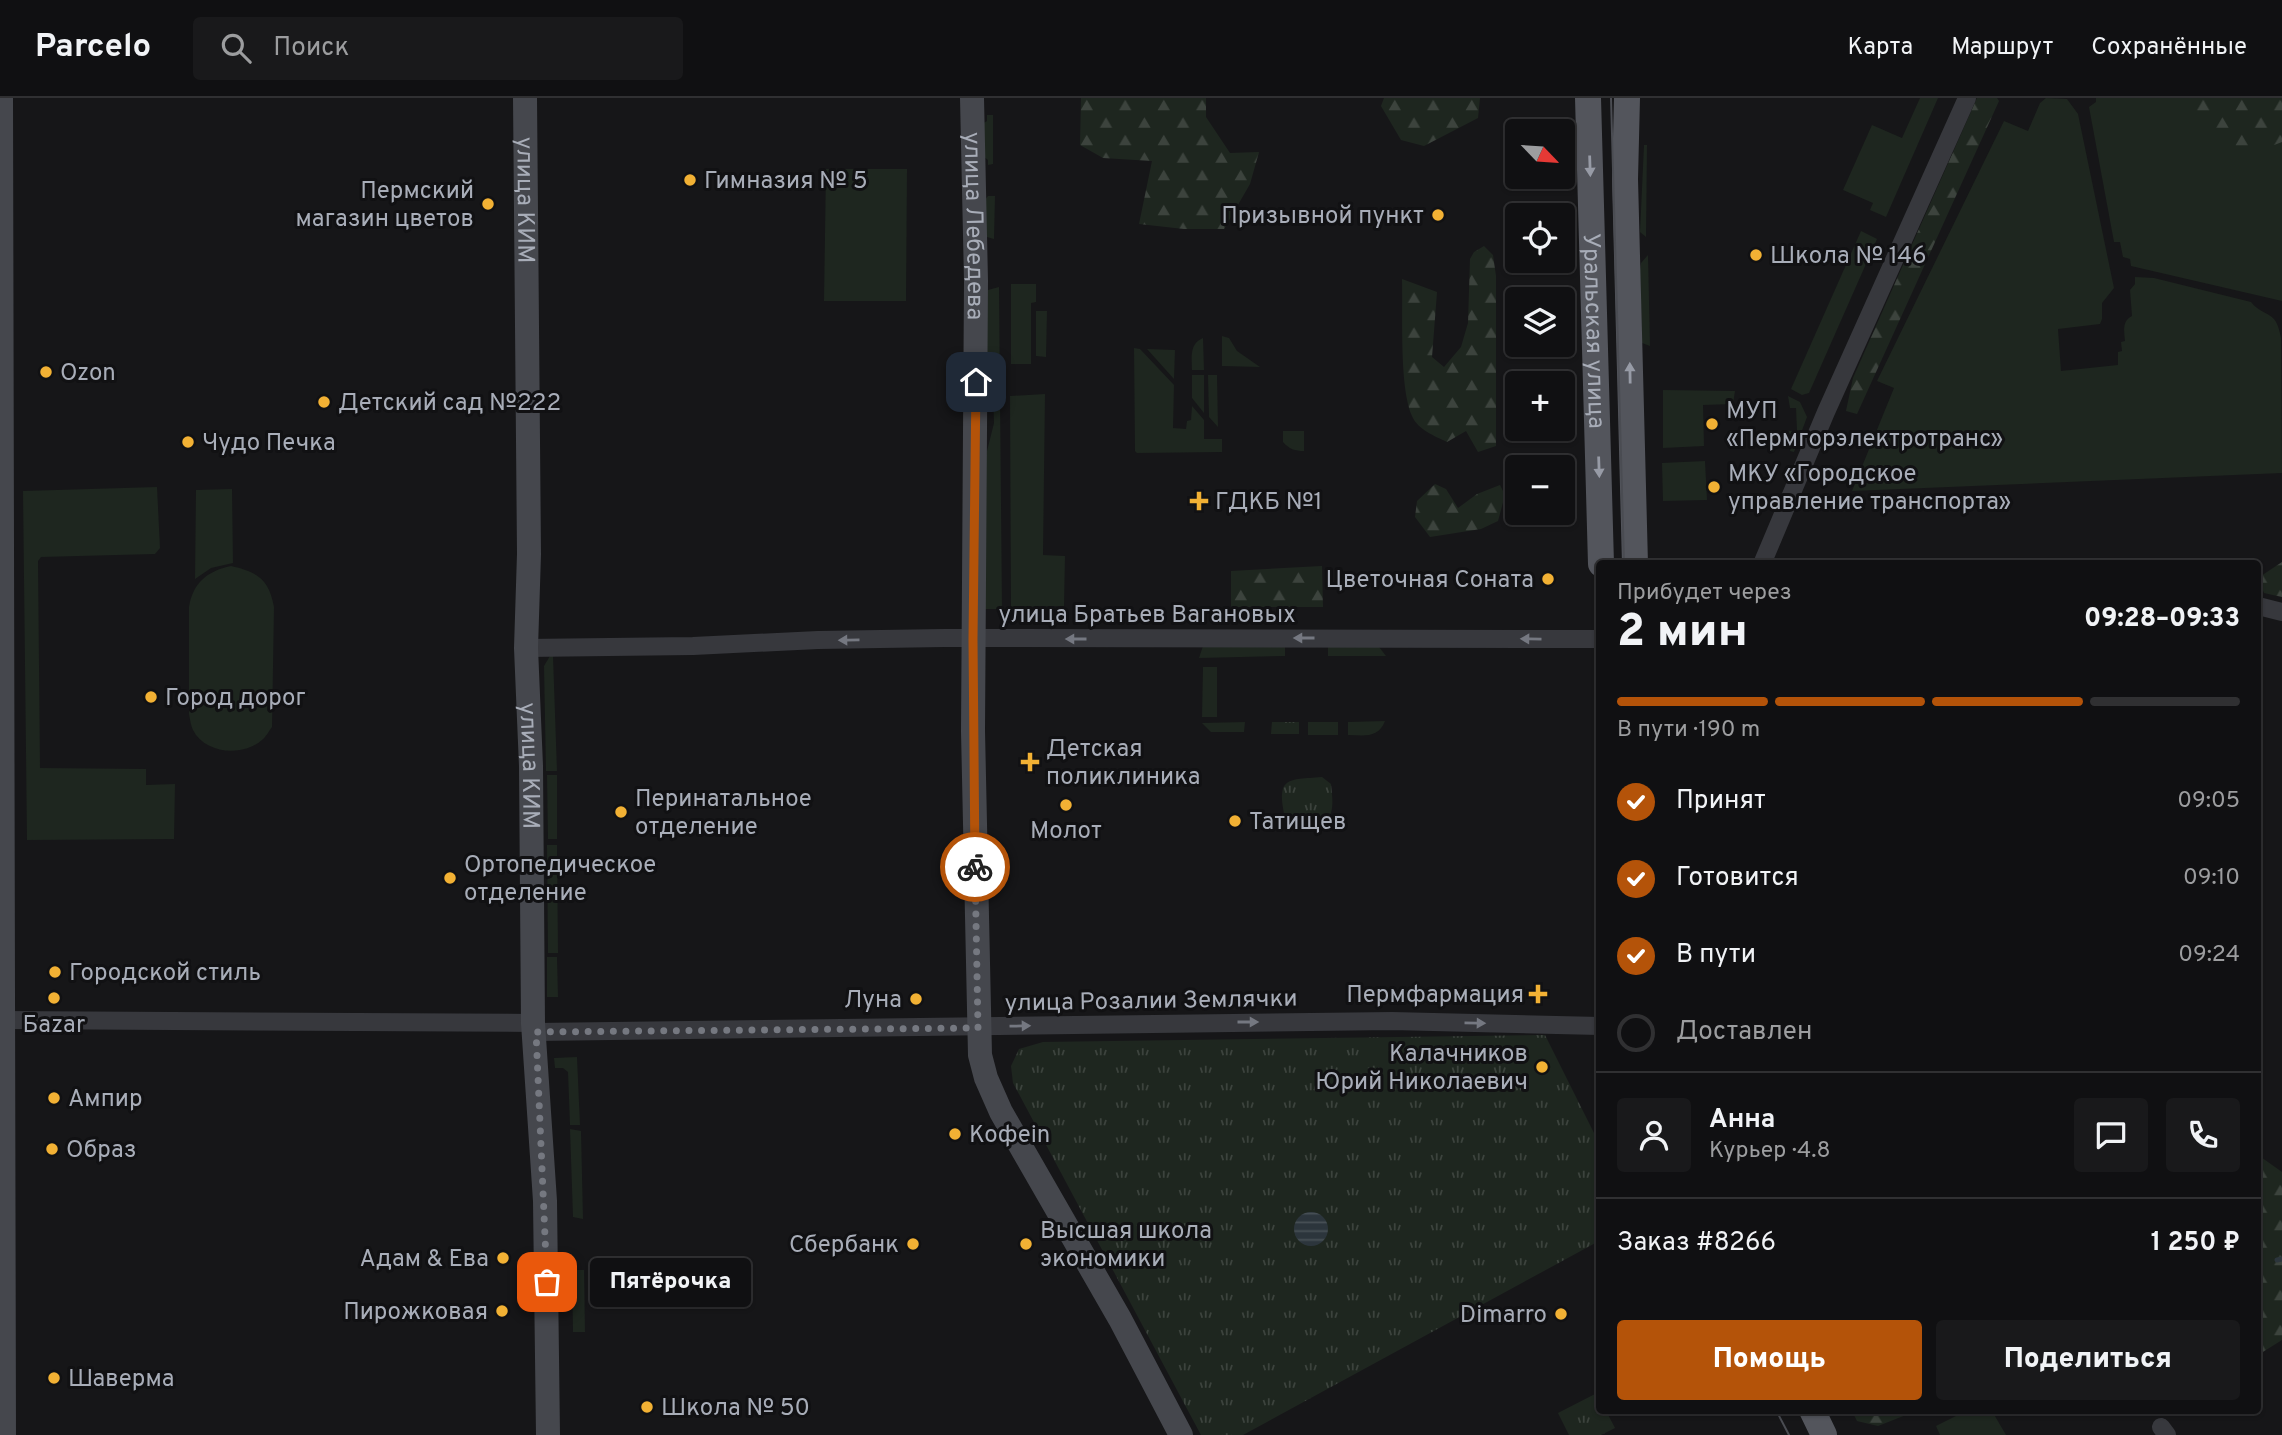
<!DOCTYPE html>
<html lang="ru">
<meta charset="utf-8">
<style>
:root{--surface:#101012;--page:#19191b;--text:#f1f3f6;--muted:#9c9d9f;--line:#303032;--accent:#b45309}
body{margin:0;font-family:Overpass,sans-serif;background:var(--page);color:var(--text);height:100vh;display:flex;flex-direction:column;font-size:26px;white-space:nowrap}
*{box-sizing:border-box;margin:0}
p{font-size:23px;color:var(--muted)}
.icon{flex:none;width:38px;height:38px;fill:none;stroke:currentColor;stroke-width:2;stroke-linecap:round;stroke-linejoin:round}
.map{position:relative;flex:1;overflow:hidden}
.side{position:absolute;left:1596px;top:462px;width:665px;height:854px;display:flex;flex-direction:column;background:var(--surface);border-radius:7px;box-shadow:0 2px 5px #0004,0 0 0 2px var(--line)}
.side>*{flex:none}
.needle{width:46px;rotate:115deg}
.fabs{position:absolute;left:1505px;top:21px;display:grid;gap:14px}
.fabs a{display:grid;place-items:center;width:70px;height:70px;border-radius:7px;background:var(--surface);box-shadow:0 2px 5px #0004,0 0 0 2px var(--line);font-size:35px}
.pin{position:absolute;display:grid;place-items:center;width:60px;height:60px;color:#fff;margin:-30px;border-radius:14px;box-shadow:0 4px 10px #0006}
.courier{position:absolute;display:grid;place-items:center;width:70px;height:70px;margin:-35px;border:5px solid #b45309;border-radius:50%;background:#fff;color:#222;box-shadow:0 2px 9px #0007}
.bubble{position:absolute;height:49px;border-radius:7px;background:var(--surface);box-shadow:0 2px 5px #0004,0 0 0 2px var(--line);font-size:23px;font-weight:800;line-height:49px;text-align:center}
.headline em{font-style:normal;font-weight:800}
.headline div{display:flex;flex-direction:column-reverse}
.headline{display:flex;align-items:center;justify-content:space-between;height:119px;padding:0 21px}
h1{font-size:46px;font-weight:800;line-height:52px}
.bar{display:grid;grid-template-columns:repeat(4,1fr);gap:10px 7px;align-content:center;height:84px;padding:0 21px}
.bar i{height:9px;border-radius:5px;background:var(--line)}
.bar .selected{background:var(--accent)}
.bar p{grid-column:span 4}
.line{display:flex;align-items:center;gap:18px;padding:0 21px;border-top:2px solid var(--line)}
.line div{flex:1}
.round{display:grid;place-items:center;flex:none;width:74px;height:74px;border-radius:7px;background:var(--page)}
ol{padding:0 21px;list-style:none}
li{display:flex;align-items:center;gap:21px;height:77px}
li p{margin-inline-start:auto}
li .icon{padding:7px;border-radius:50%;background:var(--accent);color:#fff;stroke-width:4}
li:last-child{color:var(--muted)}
li i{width:38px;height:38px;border:4px solid var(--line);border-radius:50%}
.button{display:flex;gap:14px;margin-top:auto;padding:14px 21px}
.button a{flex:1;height:80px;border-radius:7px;background:var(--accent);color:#fff;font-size:28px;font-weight:800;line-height:80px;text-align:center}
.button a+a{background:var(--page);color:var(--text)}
header{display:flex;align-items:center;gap:42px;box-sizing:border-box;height:98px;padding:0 35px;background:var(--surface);border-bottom:2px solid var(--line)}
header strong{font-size:33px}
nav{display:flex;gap:38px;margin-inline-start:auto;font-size:24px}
.search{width:490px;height:63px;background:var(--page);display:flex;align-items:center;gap:18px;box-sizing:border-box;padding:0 24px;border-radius:7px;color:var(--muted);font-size:26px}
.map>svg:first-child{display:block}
.grass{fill:#1e261f}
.forest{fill:url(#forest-firs)}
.park{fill:url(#park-tufts)}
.water{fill:url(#water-rules)}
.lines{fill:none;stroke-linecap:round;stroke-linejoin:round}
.stream{stroke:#2c353c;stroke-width:5}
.street{stroke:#37383d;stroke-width:18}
.secondary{stroke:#45474d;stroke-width:24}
.primary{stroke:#53555c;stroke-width:26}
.tram{stroke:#4a4c52;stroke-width:2}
.oneway{fill:#979ba6}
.oneway2{fill:#757881}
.done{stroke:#757880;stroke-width:7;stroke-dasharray:0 12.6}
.route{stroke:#b45309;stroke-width:9}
.poi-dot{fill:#f2b134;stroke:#111113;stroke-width:2.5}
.labels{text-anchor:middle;stroke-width:6;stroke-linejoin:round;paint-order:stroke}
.poi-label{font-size:24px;fill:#a8adb8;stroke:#111113;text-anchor:start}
.street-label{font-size:24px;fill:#a8adb8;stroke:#111113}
</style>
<header>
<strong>Parcelo</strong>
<div class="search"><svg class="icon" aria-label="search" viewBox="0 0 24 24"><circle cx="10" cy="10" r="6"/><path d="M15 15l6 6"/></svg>Поиск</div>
<nav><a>Карта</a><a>Маршрут</a><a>Сохранённые</a></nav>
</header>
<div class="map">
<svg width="2282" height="1337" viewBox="0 0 2282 1337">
<defs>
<pattern id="forest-firs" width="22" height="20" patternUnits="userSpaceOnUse" patternTransform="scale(1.75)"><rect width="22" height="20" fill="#1e261f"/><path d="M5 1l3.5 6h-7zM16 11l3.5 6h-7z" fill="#3c433d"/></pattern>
<pattern id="park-tufts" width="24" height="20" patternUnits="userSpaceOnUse" patternTransform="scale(1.75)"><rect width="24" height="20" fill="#1e261f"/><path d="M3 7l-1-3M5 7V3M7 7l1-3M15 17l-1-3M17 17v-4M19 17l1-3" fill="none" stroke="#3c433d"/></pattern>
<pattern id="water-rules" width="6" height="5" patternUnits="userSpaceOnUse" patternTransform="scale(1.75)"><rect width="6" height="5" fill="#2c353c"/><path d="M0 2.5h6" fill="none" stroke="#485056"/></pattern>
</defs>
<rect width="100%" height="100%" fill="#161618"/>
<g class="grass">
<path d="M 1920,0 L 1938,0 L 1886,119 L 1870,112 L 1873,105 L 1843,92 L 1872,27 L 1902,40 Z"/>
<path d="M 2046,0 L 2067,1 L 2078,16 L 2114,190 L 2102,205 L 2102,221 L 2100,226 L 2058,231 L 2061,273 L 2118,267 L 2118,254 L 2122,253 L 2121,244 L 2125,243 C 2124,233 2122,223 2132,218 L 2130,192 L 2135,186 L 2135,179 L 2154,180 L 2251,204 C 2265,221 2276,210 2281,240 L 2282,375 L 1852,393 L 1894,290 L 1877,283 L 2004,23 L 2028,33 L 2040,5 Z"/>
<path d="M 2096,0 L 2282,0 L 2282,203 L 2131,168 L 2130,161 L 2123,159 L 2120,144 L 2114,144 L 2089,9 L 2096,4 Z"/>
<path d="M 987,17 L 993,17 L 993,66 L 988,67 L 988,62 L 979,55 L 979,28 L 987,23 Z"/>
<path d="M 1644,47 L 1647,47 L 1646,139 L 1640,134 Z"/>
<path d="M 826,71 L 907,71 L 906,203 L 824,203 Z"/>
<path d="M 988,98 L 995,98 L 994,141 L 983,138 L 980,108 Z"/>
<path d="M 1861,133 L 1877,141 L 1809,295 L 1802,297 L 1791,291 Z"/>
<path d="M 1648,157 L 1650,248 L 1642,245 L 1640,172 L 1641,165 Z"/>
<path d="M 1011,186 L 1036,186 L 1036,204 L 1031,205 L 1031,266 L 1011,266 Z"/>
<path d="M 999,189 L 1002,511 L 985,511 L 984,365 L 994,325 L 993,292 L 985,263 L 988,192 Z"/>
<path d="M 1036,213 L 1047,213 L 1046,259 L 1036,258 Z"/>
<path d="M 1222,238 L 1229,240 L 1237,253 L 1260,269 L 1222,268 Z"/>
<path d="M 1203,240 L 1204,272 L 1192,272 C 1192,259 1189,246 1203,240 Z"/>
<path d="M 1134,250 L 1140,251 L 1174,287 L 1173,330 L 1186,331 L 1187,323 L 1191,322 L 1192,308 L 1204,322 L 1204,341 L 1222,341 L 1222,354 L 1137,355 L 1135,353 Z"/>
<path d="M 1147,251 L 1175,252 L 1174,281 Z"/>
<path d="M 1192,277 L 1204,277 L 1204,315 L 1192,300 Z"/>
<path d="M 1208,277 L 1217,277 L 1218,329 L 1209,319 Z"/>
<path d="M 1663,292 L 1735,293 L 1733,306 L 1703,307 L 1704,348 L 1663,350 Z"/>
<path d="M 1045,296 L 1043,457 L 1065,458 L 1064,508 L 1011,509 L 1010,298 Z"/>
<path d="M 1788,298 L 1800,304 L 1807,319 L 1794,354 L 1790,353 L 1791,346 L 1789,333 L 1797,333 L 1796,310 L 1790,310 Z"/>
<path d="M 1283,333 L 1304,333 L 1304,353 C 1295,353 1289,351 1283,344 Z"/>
<path d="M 1705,363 L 1707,402 L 1663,403 L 1662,365 Z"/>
<path d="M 157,389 L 160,450 L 155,456 L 41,459 L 38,463 L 40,670 L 146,671 L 146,687 L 175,686 L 174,741 L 27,742 L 23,393 Z"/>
<path d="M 232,391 L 233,465 L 211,470 L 195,481 L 196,392 Z"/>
<path d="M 231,468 C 258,474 269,482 274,509 L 272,629 C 269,633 266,639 262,642 C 243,659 205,656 193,632 C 191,628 190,621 189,616 L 189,509 C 193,485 207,473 231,468 Z"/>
<path d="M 1203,548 L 1285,548 L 1285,558 L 1199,560 Z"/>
<path d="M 1328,548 L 1379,549 L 1386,558 L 1328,558 Z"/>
<path d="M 550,558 L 553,558 L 557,673 L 546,673 L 544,568 Z"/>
<path d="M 1203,569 L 1217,569 L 1217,619 L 1202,619 Z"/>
<path d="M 1385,623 C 1378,641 1364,637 1348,637 L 1348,624 Z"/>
<path d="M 1245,624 L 1244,634 L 1211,634 L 1202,625 Z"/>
<rect x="1308" y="624" width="30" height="13"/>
<path d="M 547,677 L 557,677 L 557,741 L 548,741 Z"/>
<path d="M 547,747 L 557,747 L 558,855 L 548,855 Z"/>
<path d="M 547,859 L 557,859 L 558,899 L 547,899 Z"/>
<path d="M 577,959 L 580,1027 L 570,1027 L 568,974 L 563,970 L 555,970 L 554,960 Z"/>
<path d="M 570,1031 L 581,1033 L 583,1121 L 573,1119 Z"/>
<path d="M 572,1172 L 584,1172 L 585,1234 L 573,1234 Z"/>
<path d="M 1966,1313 L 1992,1313 L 2006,1337 L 1940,1337 L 1936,1328 Z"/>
</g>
<g class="forest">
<path d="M 1081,0 L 1206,0 L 1206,19 L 1230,55 L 1259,54 L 1250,86 L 1224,131 L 1184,131 L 1139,126 L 1152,63 L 1103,60 L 1080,47 Z"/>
<path d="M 1384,0 L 1480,0 L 1478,20 L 1424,48 L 1401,42 L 1381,8 Z"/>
<path d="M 1977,0 L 1997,0 L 1999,3 L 1857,316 L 1846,313 L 1853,280 Z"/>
<path d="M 2185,0 L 2282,0 L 2282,44 L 2269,49 L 2228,49 Z"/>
<path d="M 1484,148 L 1493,157 L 1496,178 L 1496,348 L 1478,354 L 1466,333 L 1447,344 C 1435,338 1418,332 1412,318 C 1399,289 1403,215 1402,181 L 1437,194 L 1432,259 L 1444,269 L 1461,249 L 1468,225 L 1470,161 L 1474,154 Z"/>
<path d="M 1435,386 L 1446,391 L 1458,410 L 1477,396 L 1500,387 L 1505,397 L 1498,423 L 1481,431 L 1430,439 L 1415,419 L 1417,403 Z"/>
<path d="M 2282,464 L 2282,499 L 2264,495 L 2258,480 Z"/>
<path d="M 1322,468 L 1323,509 L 1231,509 L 1231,473 Z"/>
<path d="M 2258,1057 L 2282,1074 L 2282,1242 L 2258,1257 Z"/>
<path d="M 1852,1313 L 1916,1313 L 1878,1328 L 1857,1323 Z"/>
</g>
<g class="park">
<path d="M 1272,624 L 1299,624 L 1299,636 L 1271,636 Z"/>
<path d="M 1322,679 L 1331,686 C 1332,699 1335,712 1327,723 L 1292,724 L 1285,719 C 1276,678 1288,682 1322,679 Z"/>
<path d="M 1545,937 L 1599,1045 L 1599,1143 L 1243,1337 L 1201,1337 L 1013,985 L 1011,968 L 1019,951 L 1043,944 Z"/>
<path d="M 1597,1295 L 1600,1312 L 1606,1313 L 1615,1330 L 1601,1337 L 1569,1337 L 1558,1315 Z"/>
</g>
<circle class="water" cx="1311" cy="1131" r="17"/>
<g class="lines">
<path class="stream" d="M 2277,1162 L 2282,1161"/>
<g class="street">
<path d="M 1762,466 L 1826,314 L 1967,0"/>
<path d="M 2258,508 L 2282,514"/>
<path d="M 526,550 L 693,548 L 818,542 L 944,540 L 1600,541"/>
<path d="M 3,922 L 533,925"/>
<path d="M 536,934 L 1392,923 L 1600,928"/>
<path d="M 2161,1329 L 2167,1337"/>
</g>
<g class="secondary">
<path d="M 1,0 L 4,1337"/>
<path id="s1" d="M 525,0 L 529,456 L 526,550 L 531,668 L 533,925 L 545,1103 L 548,1337"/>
<path id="s2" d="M 972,0 L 976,183 L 973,633 L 980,957 L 986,980 L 1001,1014 L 1120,1221 L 1181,1337"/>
</g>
<g class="primary">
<path id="s3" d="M 1588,0 L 1601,466"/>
<path d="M 1627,0 L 1625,81 L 1635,466"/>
<path d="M 1812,1312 L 1824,1337"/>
</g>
<g class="tram">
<path d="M 1611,0 L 1624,466"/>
<path d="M 1776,1312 L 1789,1337"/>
</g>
</g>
<defs><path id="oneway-solid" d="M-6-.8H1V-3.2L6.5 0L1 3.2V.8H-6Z" transform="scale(1.75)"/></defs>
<g class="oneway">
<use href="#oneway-solid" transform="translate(1590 68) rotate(88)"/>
<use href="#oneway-solid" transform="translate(1630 275) rotate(-91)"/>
<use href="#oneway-solid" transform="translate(1599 369) rotate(88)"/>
</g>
<g class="oneway2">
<use href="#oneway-solid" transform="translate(1304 540) rotate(180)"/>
<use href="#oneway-solid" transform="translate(1076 541) rotate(180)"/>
<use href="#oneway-solid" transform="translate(1531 541) rotate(-179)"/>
<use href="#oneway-solid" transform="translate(849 542) rotate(179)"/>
<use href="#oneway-solid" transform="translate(1248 924)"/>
<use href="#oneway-solid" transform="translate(1475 925) rotate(1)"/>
<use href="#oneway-solid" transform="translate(1020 928) rotate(-1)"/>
</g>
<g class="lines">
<path class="done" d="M 547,1184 L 536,934 L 978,930 L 975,769"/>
<path class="route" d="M 975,769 L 973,541 L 976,284"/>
</g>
<g class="poi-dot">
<circle cx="690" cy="82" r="7"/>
<circle cx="488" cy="106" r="7"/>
<circle cx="1438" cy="117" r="7"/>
<circle cx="1756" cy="157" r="7"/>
<circle cx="46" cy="274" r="7"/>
<circle cx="324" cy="304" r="7"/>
<circle cx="1712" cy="326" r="7"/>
<circle cx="188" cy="344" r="7"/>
<circle cx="1714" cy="389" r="7"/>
<path d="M1195.5 392.5h7v7h7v7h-7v7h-7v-7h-7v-7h7z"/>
<circle cx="1548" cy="481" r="7"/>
<circle cx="151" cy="599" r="7"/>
<path d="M1026.5 653.5h7v7h7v7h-7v7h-7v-7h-7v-7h7z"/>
<circle cx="1066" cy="707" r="7"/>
<circle cx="621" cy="714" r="7"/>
<circle cx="1235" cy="723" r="7"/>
<circle cx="450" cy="780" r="7"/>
<circle cx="55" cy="874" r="7"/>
<path d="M1534.5 885.5h7v7h7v7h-7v7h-7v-7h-7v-7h7z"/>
<circle cx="54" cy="900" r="7"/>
<circle cx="916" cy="901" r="7"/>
<circle cx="1542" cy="969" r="7"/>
<circle cx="54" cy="1000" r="7"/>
<circle cx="955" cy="1036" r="7"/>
<circle cx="52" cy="1051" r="7"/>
<circle cx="913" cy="1146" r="7"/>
<circle cx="1026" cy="1146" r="7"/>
<circle cx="503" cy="1160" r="7"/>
<circle cx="502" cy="1213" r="7"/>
<circle cx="1561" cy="1216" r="7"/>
<circle cx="54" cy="1280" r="7"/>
<circle cx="647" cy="1309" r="7"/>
</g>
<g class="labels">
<g class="poi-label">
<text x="704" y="90">Гимназия № 5</text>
<text x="474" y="100" text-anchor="end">Пермский<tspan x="474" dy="28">магазин цветов</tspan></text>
<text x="1424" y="125" text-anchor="end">Призывной пункт</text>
<text x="1770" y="165">Школа № 146</text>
<text x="60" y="282">Ozon</text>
<text x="338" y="312">Детский сад №222</text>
<text x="1726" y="320">МУП<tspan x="1726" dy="28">«Пермгорэлектротранс»</tspan></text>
<text x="202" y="352">Чудо Печка</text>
<text x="1728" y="383">МКУ «Городское<tspan x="1728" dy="28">управление транспорта»</tspan></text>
<text x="1215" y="411">ГДКБ №1</text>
<text x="1534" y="489" text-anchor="end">Цветочная Соната</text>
<text x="165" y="607">Город дорог</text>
<text x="1046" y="658">Детская<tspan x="1046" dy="28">поликлиника</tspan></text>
<text x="635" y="708">Перинатальное<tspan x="635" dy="28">отделение</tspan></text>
<text x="1249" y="731">Татищев</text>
<text x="1066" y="740" text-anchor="middle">Молот</text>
<text x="464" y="774">Ортопедическое<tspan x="464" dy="28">отделение</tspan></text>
<text x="69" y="882">Городской стиль</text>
<text x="1524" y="904" text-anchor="end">Пермфармация</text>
<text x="902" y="909" text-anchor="end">Луна</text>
<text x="54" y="934" text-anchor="middle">Бazar</text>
<text x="1528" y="963" text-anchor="end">Калачников<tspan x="1528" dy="28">Юрий Николаевич</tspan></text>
<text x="68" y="1008">Ампир</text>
<text x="969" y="1044">Кофеin</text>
<text x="66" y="1059">Образ</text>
<text x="1040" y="1140">Высшая школа<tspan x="1040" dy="28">экономики</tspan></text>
<text x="899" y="1154" text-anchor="end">Сбербанк</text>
<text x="489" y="1168" text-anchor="end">Адам &amp; Ева</text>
<text x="488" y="1221" text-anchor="end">Пирожковая</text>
<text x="1547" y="1224" text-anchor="end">Dimarro</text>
<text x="68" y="1288">Шаверма</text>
<text x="661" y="1317">Школа № 50</text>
</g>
<g class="street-label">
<text dy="8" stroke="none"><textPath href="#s1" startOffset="102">улица КИМ</textPath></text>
<text dy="8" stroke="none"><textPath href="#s2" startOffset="128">улица Лебедева</textPath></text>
<text dy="8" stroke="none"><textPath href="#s3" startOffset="233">Уральская улица</textPath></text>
<text x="1147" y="524">улица Братьев Вагановых</text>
<text dy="8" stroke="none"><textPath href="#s1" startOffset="668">улица КИМ</textPath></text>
<text transform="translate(1151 902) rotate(-1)" y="8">улица Розалии Землячки</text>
</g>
</g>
</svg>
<div class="fabs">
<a><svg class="needle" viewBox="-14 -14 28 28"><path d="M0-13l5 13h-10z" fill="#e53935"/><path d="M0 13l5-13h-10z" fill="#9c9d9f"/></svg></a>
<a><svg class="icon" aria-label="locate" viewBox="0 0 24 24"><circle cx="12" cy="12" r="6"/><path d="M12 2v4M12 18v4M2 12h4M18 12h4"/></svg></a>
<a><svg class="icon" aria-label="layers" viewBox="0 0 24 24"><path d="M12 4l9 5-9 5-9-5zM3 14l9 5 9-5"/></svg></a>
<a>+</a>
<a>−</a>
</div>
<div class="pin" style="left:547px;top:1184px;background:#ea580c"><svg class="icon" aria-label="bag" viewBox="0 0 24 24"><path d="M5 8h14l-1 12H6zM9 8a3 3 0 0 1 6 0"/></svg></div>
<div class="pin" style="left:976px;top:284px;background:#1f2937"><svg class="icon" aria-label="home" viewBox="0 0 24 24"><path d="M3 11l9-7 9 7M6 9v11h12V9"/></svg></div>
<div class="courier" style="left:975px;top:769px"><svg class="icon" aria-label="bike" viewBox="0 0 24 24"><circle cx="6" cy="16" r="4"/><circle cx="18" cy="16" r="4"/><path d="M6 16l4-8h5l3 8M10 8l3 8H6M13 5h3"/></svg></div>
<div class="bubble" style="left:590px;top:1160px;width:161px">Пятёрочка</div>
<section class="side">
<div class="headline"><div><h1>2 мин</h1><p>Прибудет через</p></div><em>09:28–09:33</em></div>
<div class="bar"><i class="selected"></i><i class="selected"></i><i class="selected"></i><i></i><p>В пути · 190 m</p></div>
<ol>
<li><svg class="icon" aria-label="check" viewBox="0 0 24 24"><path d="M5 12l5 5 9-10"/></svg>Принят<p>09:05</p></li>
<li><svg class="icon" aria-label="check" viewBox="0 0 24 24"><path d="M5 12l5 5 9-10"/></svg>Готовится<p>09:10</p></li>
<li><svg class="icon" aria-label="check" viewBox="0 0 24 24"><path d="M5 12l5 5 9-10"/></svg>В пути<p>09:24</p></li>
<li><i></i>Доставлен</li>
</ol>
<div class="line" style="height:126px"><a class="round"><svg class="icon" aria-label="person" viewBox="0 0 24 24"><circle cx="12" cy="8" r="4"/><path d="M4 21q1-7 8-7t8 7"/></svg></a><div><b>Анна</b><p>Курьер · 4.8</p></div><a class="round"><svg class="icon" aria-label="chat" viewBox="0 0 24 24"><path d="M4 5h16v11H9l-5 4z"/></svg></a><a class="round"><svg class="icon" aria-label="phone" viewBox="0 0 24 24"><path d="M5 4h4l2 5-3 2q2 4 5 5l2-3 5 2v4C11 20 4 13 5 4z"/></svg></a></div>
<div class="line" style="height:91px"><div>Заказ #8266</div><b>1 250 ₽</b></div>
<div class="button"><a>Помощь</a><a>Поделиться</a></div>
</section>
</div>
